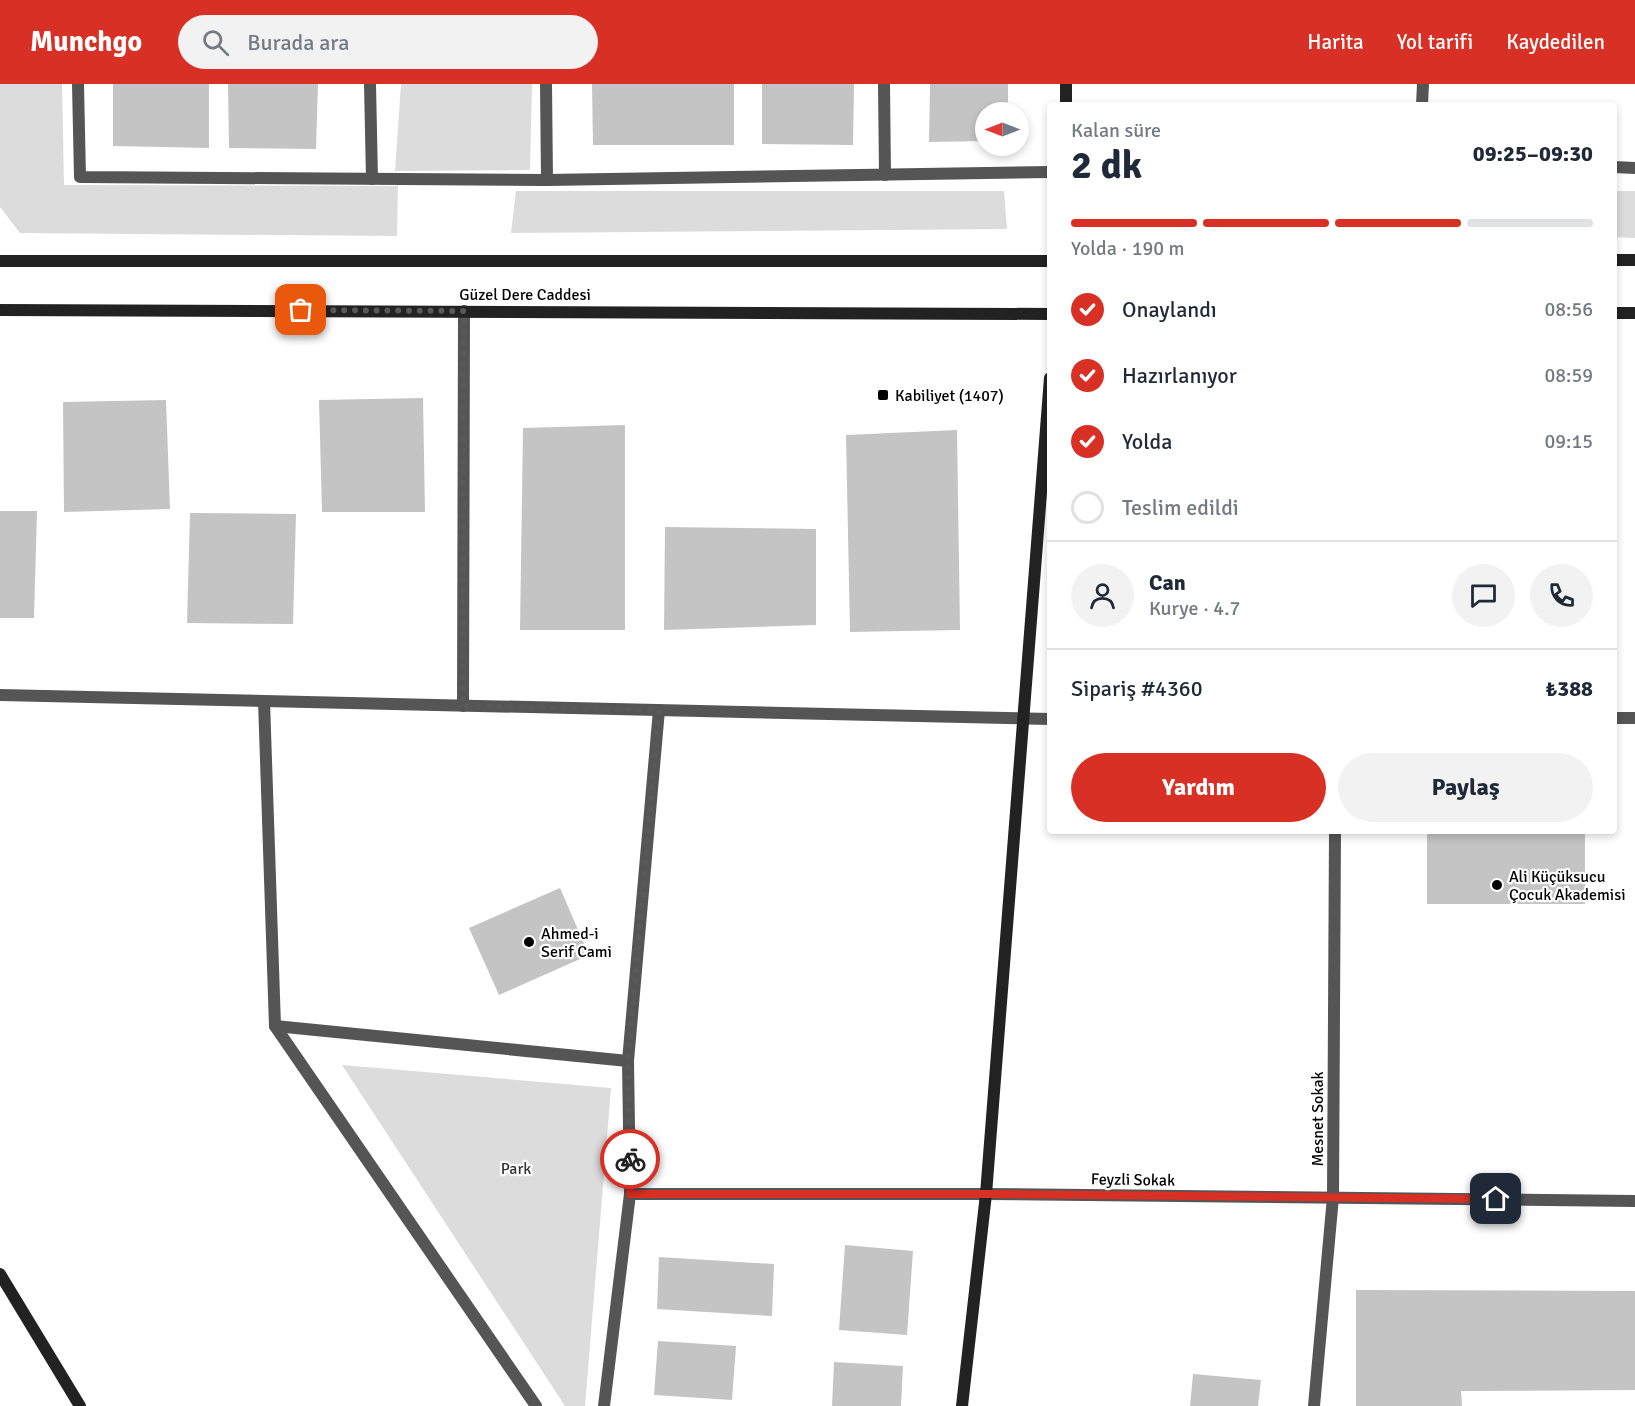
<!DOCTYPE html>
<html lang="tr">
<meta charset="utf-8">
<style>
:root{--surface:#fff;--page:#f2f2f3;--text:#1f2937;--muted:#747a83;--line:#e0e1e3;--accent:#d93025}
body{margin:0;font-family:Signika,sans-serif;background:var(--page);color:var(--text);height:100vh;display:flex;flex-direction:column;font-size:22px;white-space:nowrap}
*{box-sizing:border-box;margin:0}
p{font-size:20px;color:var(--muted)}
.icon{flex:none;width:33px;height:33px;fill:none;stroke:currentColor;stroke-width:2;stroke-linecap:round;stroke-linejoin:round}
.map{position:relative;flex:1;overflow:hidden}
.panel{position:absolute;left:1047px;top:18px;width:570px;height:732px;display:flex;flex-direction:column;background:var(--surface);border-radius:6px;box-shadow:0 3px 9px #0003}
.panel>*{flex:none}
.needle{width:39px;rotate:270deg}
.buttons{position:absolute;left:975px;top:18px;display:grid;gap:12px}
.buttons a{display:grid;place-items:center;width:54px;height:54px;border-radius:50%;background:var(--surface);box-shadow:0 3px 9px #0003;font-size:30px}
.pin{position:absolute;display:grid;place-items:center;width:51px;height:51px;color:#fff;margin:-26px;border-radius:12px;box-shadow:0 3px 9px #0006}
.courier{position:absolute;display:grid;place-items:center;width:60px;height:60px;margin:-30px;border:4px solid #d93025;border-radius:50%;background:#fff;color:#222;box-shadow:0 2px 8px #0007}
.head em{font-style:normal;font-weight:800}
.head div{display:flex;flex-direction:column-reverse}
.head{display:flex;align-items:center;justify-content:space-between;height:102px;padding:0 24px}
h1{font-size:39px;font-weight:800;line-height:45px}
.bar{display:grid;grid-template-columns:repeat(4,1fr);gap:9px 6px;align-content:center;height:72px;padding:0 24px}
.bar i{height:8px;border-radius:4px;background:var(--line)}
.bar .selected{background:var(--accent)}
.bar p{grid-column:span 4}
.line{display:flex;align-items:center;gap:15px;padding:0 24px;border-top:2px solid var(--line)}
.line div{flex:1}
.round{display:grid;place-items:center;flex:none;width:63px;height:63px;border-radius:32px;background:var(--page)}
ol{padding:0 24px;list-style:none}
li{display:flex;align-items:center;gap:18px;height:66px}
li p{margin-inline-start:auto}
li .icon{padding:6px;border-radius:50%;background:var(--accent);color:#fff;stroke-width:4}
li:last-child{color:var(--muted)}
li i{width:33px;height:33px;border:3px solid var(--line);border-radius:50%}
.cta{display:flex;gap:12px;margin-top:auto;padding:12px 24px}
.cta a{flex:1;height:69px;border-radius:36px;background:var(--accent);color:#fff;font-size:24px;font-weight:800;line-height:69px;text-align:center}
.cta a+a{background:var(--page);color:var(--text)}
header{display:flex;align-items:center;gap:36px;box-sizing:border-box;height:84px;padding:0 30px;background:var(--accent);color:#fff}
header strong{font-size:28px}
nav{display:flex;gap:33px;margin-inline-start:auto;font-size:21px}
.search{width:420px;height:54px;background:var(--page);display:flex;align-items:center;gap:15px;box-sizing:border-box;padding:0 21px;border-radius:33px;color:var(--muted);font-size:22px}
.map>svg:first-child{display:block}
.green{fill:#dcdcdc}
.building{fill:#c4c4c4}
.lines{fill:none;stroke-linecap:round;stroke-linejoin:round}
.street{stroke:#555;stroke-width:12}
.secondary{stroke:#222;stroke-width:12}
.done{stroke:#595959;stroke-width:6;stroke-dasharray:0 10.8}
.route{stroke:#d93025;stroke-width:8}
.poi-dot{fill:#000;stroke:#fff;stroke-width:2}
.labels{text-anchor:middle;stroke-width:4.5;stroke-linejoin:round;paint-order:stroke}
.street-label{font-size:16px;fill:#000;stroke:#fff}
.poi-label{font-size:16px;fill:#000;stroke:#fff;text-anchor:start}
.park-label{font-size:16px;fill:#333;stroke:#fff}
</style>
<header>
<strong>Munchgo</strong>
<div class="search"><svg class="icon" aria-label="search" viewBox="0 0 24 24"><circle cx="10" cy="10" r="6"/><path d="M15 15l6 6"/></svg>Burada ara</div>
<nav><a>Harita</a><a>Yol tarifi</a><a>Kaydedilen</a></nav>
</header>
<div class="map">
<svg width="1635" height="1322" viewBox="0 0 1635 1322">
<rect width="100%" height="100%" fill="#fff"/>
<g class="green">
<path d="M 0,0 L 62,0 L 64,101 L 398,102 L 397,152 L 20,149 L 0,123 Z"/>
<path d="M 401,0 L 532,0 L 530,86 L 395,87 Z"/>
<path d="M 516,107 L 1004,107 L 1007,145 L 511,149 Z"/>
<path d="M 1614,107 L 1635,107 L 1635,154 L 1614,153 Z"/>
<path d="M 342,981 L 611,1004 L 585,1322 L 565,1322 Z"/>
</g>
<g class="building">
<path d="M 113,0 L 209,0 L 209,64 L 113,62 Z"/>
<path d="M 228,0 L 318,0 L 316,65 L 229,64 Z"/>
<path d="M 592,0 L 734,0 L 734,61 L 593,61 Z"/>
<path d="M 762,0 L 854,0 L 853,61 L 762,60 Z"/>
<path d="M 930,0 L 1008,0 L 1008,28 L 986,28 L 986,57 L 929,58 Z"/>
<path d="M 423,314 L 425,428 L 322,428 L 319,316 Z"/>
<path d="M 166,316 L 170,425 L 64,428 L 63,318 Z"/>
<path d="M 625,341 L 625,546 L 520,546 L 523,344 Z"/>
<path d="M 957,346 L 960,546 L 850,548 L 846,351 Z"/>
<path d="M 0,427 L 37,427 L 34,534 L 0,534 Z"/>
<path d="M 190,429 L 296,430 L 293,540 L 187,539 Z"/>
<path d="M 665,443 L 816,445 L 816,541 L 664,546 Z"/>
<rect x="1427" y="747" width="158" height="73"/>
<path d="M 560,804 L 589,871 L 499,911 L 469,844 Z"/>
<path d="M 845,1161 L 913,1167 L 907,1251 L 839,1246 Z"/>
<path d="M 659,1173 L 774,1180 L 772,1232 L 657,1225 Z"/>
<path d="M 1356,1206 L 1635,1207 L 1635,1306 L 1461,1307 L 1462,1322 L 1356,1322 Z"/>
<path d="M 658,1257 L 736,1262 L 732,1316 L 654,1311 Z"/>
<path d="M 834,1278 L 903,1282 L 901,1322 L 832,1322 Z"/>
<path d="M 1193,1290 L 1261,1296 L 1258,1322 L 1190,1322 Z"/>
</g>
<g class="lines">
<g class="street">
<path d="M 78,0 L 80,93 L 547,96 L 1050,88"/>
<path d="M 370,0 L 372,95"/>
<path d="M 546,0 L 547,96"/>
<path d="M 884,0 L 885,91"/>
<path d="M 1422,21 L 1423,0"/>
<path d="M 1614,83 L 1635,84"/>
<path d="M 0,611 L 1050,635"/>
<path d="M 264,617 L 275,942 L 536,1322"/>
<path d="M 463,622 L 464,227"/>
<path d="M 1614,634 L 1635,634"/>
<path d="M 275,942 L 628,977"/>
<path d="M 630,1110 L 986,1110 L 1635,1117"/>
<path d="M 604,1322 L 630,1110 L 628,977 L 659,626"/>
<path d="M 1314,1322 L 1333,1113 L 1335,747"/>
</g>
<g class="secondary">
<path d="M 1066,0 L 1066,21"/>
<path d="M 1614,176 L 1635,176"/>
<path d="M 0,177 L 1050,177"/>
<path d="M 0,226 L 1050,230"/>
<path d="M 1614,229 L 1635,229"/>
<path d="M 0,1190 L 80,1322"/>
<path d="M 962,1322 L 986,1110 L 1050,294"/>
</g>
</g>
<g class="lines">
<path class="done" d="M 301,226 L 464,227 L 463,622 L 659,626 L 628,977 L 630,1075"/>
<path class="route" d="M 630,1075 L 630,1110 L 986,1110 L 1496,1115"/>
</g>
<g class="poi-dot">
<rect x="877" y="305" width="12" height="12" rx="3"/>
<circle cx="1497" cy="801" r="6"/>
<circle cx="529" cy="858" r="6"/>
</g>
<g class="labels">
<g class="street-label">
<text x="525" y="216">Güzel Dere Caddesi</text>
<text transform="translate(1317 1035) rotate(-90)" y="6">Mesnet Sokak</text>
<text transform="translate(1133 1095) rotate(1)" y="6">Feyzli Sokak</text>
</g>
<g class="poi-label">
<text x="895" y="317">Kabiliyet (1407)</text>
<text x="1509" y="798">Ali Küçüksucu<tspan x="1509" dy="18">Çocuk Akademisi</tspan></text>
<text x="541" y="855">Ahmed-i<tspan x="541" dy="18">Serif Cami</tspan></text>
</g>
<g class="park-label">
<text x="516" y="1090">Park</text>
</g>
</g>
</svg>
<div class="buttons">
<a><svg class="needle" viewBox="-14 -14 28 28"><path d="M0-13l5 13h-10z" fill="#e53935"/><path d="M0 13l5-13h-10z" fill="#747a83"/></svg></a>
</div>
<div class="pin" style="left:301px;top:226px;background:#ea580c"><svg class="icon" aria-label="bag" viewBox="0 0 24 24"><path d="M5 8h14l-1 12H6zM9 8a3 3 0 0 1 6 0"/></svg></div>
<div class="pin" style="left:1496px;top:1115px;background:#1f2937"><svg class="icon" aria-label="home" viewBox="0 0 24 24"><path d="M3 11l9-7 9 7M6 9v11h12V9"/></svg></div>
<div class="courier" style="left:630px;top:1075px"><svg class="icon" aria-label="bike" viewBox="0 0 24 24"><circle cx="6" cy="16" r="4"/><circle cx="18" cy="16" r="4"/><path d="M6 16l4-8h5l3 8M10 8l3 8H6M13 5h3"/></svg></div>
<section class="panel">
<div class="head"><div><h1>2 dk</h1><p>Kalan süre</p></div><em>09:25–09:30</em></div>
<div class="bar"><i class="selected"></i><i class="selected"></i><i class="selected"></i><i></i><p>Yolda · 190 m</p></div>
<ol>
<li><svg class="icon" aria-label="check" viewBox="0 0 24 24"><path d="M5 12l5 5 9-10"/></svg>Onaylandı<p>08:56</p></li>
<li><svg class="icon" aria-label="check" viewBox="0 0 24 24"><path d="M5 12l5 5 9-10"/></svg>Hazırlanıyor<p>08:59</p></li>
<li><svg class="icon" aria-label="check" viewBox="0 0 24 24"><path d="M5 12l5 5 9-10"/></svg>Yolda<p>09:15</p></li>
<li><i></i>Teslim edildi</li>
</ol>
<div class="line" style="height:108px"><a class="round"><svg class="icon" aria-label="person" viewBox="0 0 24 24"><circle cx="12" cy="8" r="4"/><path d="M4 21q1-7 8-7t8 7"/></svg></a><div><b>Can</b><p>Kurye · 4.7</p></div><a class="round"><svg class="icon" aria-label="chat" viewBox="0 0 24 24"><path d="M4 5h16v11H9l-5 4z"/></svg></a><a class="round"><svg class="icon" aria-label="phone" viewBox="0 0 24 24"><path d="M5 4h4l2 5-3 2q2 4 5 5l2-3 5 2v4C11 20 4 13 5 4z"/></svg></a></div>
<div class="line" style="height:78px"><div>Sipariş #4360</div><b>₺388</b></div>
<div class="cta"><a>Yardım</a><a>Paylaş</a></div>
</section>
</div>
